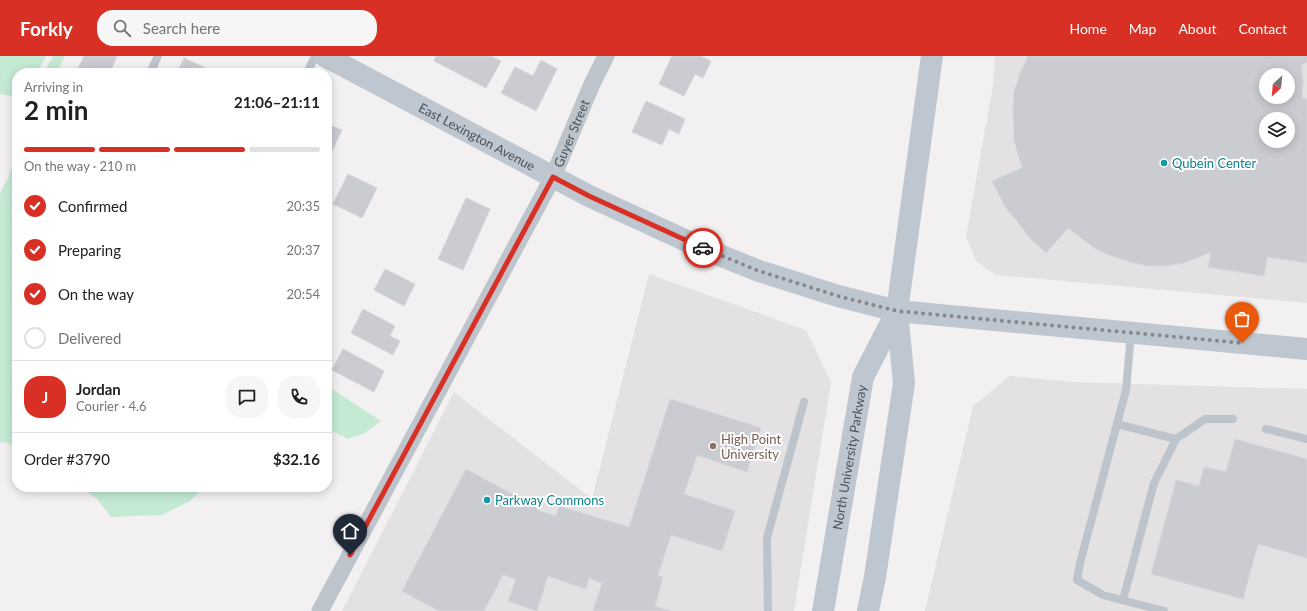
<!DOCTYPE html>
<meta charset="utf-8">
<style>
:root{--surface:#fff;--page:#f6f6f6;--text:#202124;--muted:#757577;--line:#e0e0e0;--accent:#d93025}
body{margin:0;font-family:Lato,sans-serif;background:var(--page);color:var(--text);height:100vh;display:flex;flex-direction:column;font-size:15px;white-space:nowrap}
*{box-sizing:border-box;margin:0}
p{font-size:13px;color:var(--muted)}
.icon{flex:none;width:22px;height:22px;fill:none;stroke:currentColor;stroke-width:2;stroke-linecap:round;stroke-linejoin:round}
.map{position:relative;flex:1;overflow:hidden}
.side{position:absolute;left:12px;top:12px;width:320px;height:424px;display:flex;flex-direction:column;background:var(--surface);border-radius:16px;box-shadow:0 2px 10px #0003}
.side>*{flex:none}
.needle{width:26px;rotate:206deg}
.buttons{position:absolute;left:1259px;top:12px;display:grid;gap:8px}
.buttons a{display:grid;place-items:center;width:36px;height:36px;border-radius:50%;background:var(--surface);box-shadow:0 2px 10px #0003;font-size:20px}
.pin{position:absolute;display:grid;place-items:center;width:34px;height:34px;color:#fff;margin:-41px -17px;border-radius:50% 50% 50% 0;rotate:-45deg;box-shadow:0 0 4px #0007}
.pin .icon{rotate:45deg}
.courier{position:absolute;display:grid;place-items:center;width:40px;height:40px;margin:-20px;border:3px solid #d93025;border-radius:50%;background:#fff;color:#222;box-shadow:0 1px 5px #0007}
.overview em{font-style:normal;font-weight:700}
.overview div{display:flex;flex-direction:column-reverse}
.overview{display:flex;align-items:center;justify-content:space-between;height:68px;padding:0 12px}
h1{font-size:26px;font-weight:700;line-height:30px}
.bar{display:grid;grid-template-columns:repeat(4,1fr);gap:6px 4px;align-content:center;height:48px;padding:0 12px}
.bar i{height:5px;border-radius:3px;background:var(--line)}
.bar .selected{background:var(--accent)}
.bar p{grid-column:span 4}
.line{display:flex;align-items:center;gap:10px;padding:0 12px;border-top:1px solid var(--line)}
.line div{flex:1}
.round{display:grid;place-items:center;flex:none;width:42px;height:42px;border-radius:16px;background:var(--page)}
ol{padding:0 12px;list-style:none}
li{display:flex;align-items:center;gap:12px;height:44px}
li p{margin-inline-start:auto}
li .icon{padding:4px;border-radius:50%;background:var(--accent);color:#fff;stroke-width:4}
li:last-child{color:var(--muted)}
li i{width:22px;height:22px;border:2px solid var(--line);border-radius:50%}
header{display:flex;align-items:center;gap:24px;box-sizing:border-box;height:56px;padding:0 20px;background:var(--accent);color:#fff}
header strong{font-size:19px}
nav{display:flex;gap:22px;margin-inline-start:auto;font-size:14px}
.search{width:280px;height:36px;background:var(--page);display:flex;align-items:center;gap:10px;box-sizing:border-box;padding:0 14px;border-radius:16px;color:var(--muted);font-size:15px}
.map>svg:first-child{display:block}
.education{fill:#e3e1e1;fill-rule:evenodd}
.green{fill:#c4ead4}
.building{fill:#cbccd2;stroke:#d5d6da;fill-rule:evenodd}
.lines{fill:none;stroke-linecap:round;stroke-linejoin:round}
.lane{stroke:#bdc4cb;stroke-width:8}
.street{stroke:#bdc4cb;stroke-width:17}
.secondary{stroke:#bec6cf;stroke-width:22}
.done{stroke:#85898f;stroke-width:4;stroke-dasharray:0 7.2}
.route{stroke:#d93025;stroke-width:5}
.culture-dot{fill:#0f9aa8;stroke:#fff;stroke-width:1.5}
.education-dot{fill:#8d6e63;stroke:#fff;stroke-width:1.5}
.labels{text-anchor:middle;stroke-width:4;stroke-linejoin:round;paint-order:stroke}
.street-label{font-size:13px;fill:#4a525b;stroke:#fff}
.culture-label{font-size:13px;fill:#0d838f;stroke:#fff;text-anchor:start}
.education-label{font-size:13px;fill:#785e54;stroke:#fff;text-anchor:start}
</style>
<header>
<strong>Forkly</strong>
<div class="search"><svg class="icon" aria-label="search" viewBox="0 0 24 24"><circle cx="10" cy="10" r="6"/><path d="M15 15l6 6"/></svg>Search here</div>
<nav><a>Home</a><a>Map</a><a>About</a><a>Contact</a></nav>
</header>
<div class="map">
<svg width="1307" height="555" viewBox="0 0 1307 555">
<rect width="100%" height="100%" fill="#f2f0f0"/>
<g class="education">
<path d="M 995,0 L 1307,0 L 1307,247 L 996,219 L 976,205 L 966,181 L 993,29 ZM 1266,19 L 1288,19 L 1288,41 L 1266,41 ZM 1266,63 L 1288,63 L 1288,85 L 1266,85 Z"/>
<path d="M 649,218 L 806,274 L 831,326 L 794,555 L 342,555 L 454,336 L 592,443 Z"/>
<path d="M 1010,320 L 1073,326 L 1307,333 L 1307,555 L 925,555 L 973,350 Z"/>
</g>
<g class="green">
<path d="M 0,0 L 46,0 L 37,17 L 17,17 L 17,41 L 0,38 Z"/>
<path d="M 53,0 L 65,0 L 56,17 L 44,17 Z"/>
<path d="M 17,95 L 17,391 L 8,387 L 0,386 L 0,137 L 9,120 Z"/>
<path d="M 327,330 L 381,365 L 365,377 L 348,383 L 327,372 Z"/>
<path d="M 81,431 L 204,431 L 190,445 L 162,459 L 111,461 L 96,442 Z"/>
</g>
<g class="building">
<path d="M 84,0 L 117,0 L 110,17 L 76,17 Z"/>
<path d="M 436,0 L 491,0 L 501,5 L 486,32 L 434,5 Z"/>
<path d="M 672,0 L 700,0 L 711,5 L 703,22 L 695,18 L 684,40 L 659,28 Z"/>
<path d="M 1028,0 L 1307,0 L 1307,6 L 1301,9 L 1303,25 L 1302,42 L 1307,43 L 1307,207 L 1267,201 L 1264,220 L 1208,211 L 1211,196 L 1184,207 L 1165,210 L 1149,210 L 1134,207 L 1109,199 L 1093,191 L 1068,172 L 1046,197 L 1029,181 L 1015,163 L 1006,152 L 992,125 L 1022,112 L 1014,84 L 1013,53 L 1014,35 L 1021,15 ZM 1266,19 L 1288,19 L 1288,41 L 1266,41 ZM 1266,63 L 1288,63 L 1288,85 L 1266,85 Z"/>
<path d="M 184,2 L 212,15 L 211,17 L 177,17 Z"/>
<path d="M 541,4 L 557,13 L 536,55 L 501,37 L 515,11 L 533,20 Z"/>
<path d="M 646,45 L 685,63 L 679,78 L 669,73 L 662,89 L 632,76 Z"/>
<path d="M 327,68 L 342,74 L 327,106 Z"/>
<path d="M 348,118 L 377,132 L 362,162 L 333,148 Z"/>
<path d="M 466,142 L 490,153 L 463,214 L 438,203 Z"/>
<path d="M 385,213 L 415,228 L 404,250 L 374,234 Z"/>
<path d="M 363,253 L 395,270 L 390,280 L 400,285 L 393,299 L 351,277 Z"/>
<path d="M 343,293 L 384,315 L 374,336 L 332,314 Z"/>
<path d="M 670,343 L 761,372 L 747,416 L 697,399 L 684,438 L 735,455 L 722,495 L 671,479 L 658,519 L 663,521 L 655,550 L 670,555 L 593,555 L 602,527 L 589,522 L 586,533 L 548,520 L 537,555 L 508,545 L 516,523 L 503,519 L 484,555 L 439,555 L 402,535 L 466,413 L 538,452 L 537,454 L 556,460 L 559,450 L 629,471 Z"/>
<path d="M 1235,383 L 1307,403 L 1307,502 L 1258,488 L 1243,543 L 1151,518 L 1176,424 L 1199,430 L 1204,411 L 1226,416 Z"/>
</g>
<g class="lines">
<g class="lane">
<path d="M 150,17 L 158,0"/>
<path d="M 307,17 L 315,0"/>
<path d="M 1131,277 L 1126,334 L 1080,507 L 1077,524 L 1103,539 L 1164,555"/>
<path d="M 1117,368 L 1176,383 L 1205,363 L 1233,363"/>
<path d="M 1266,373 L 1307,383"/>
<path d="M 1123,544 L 1154,427 L 1176,383"/>
<path d="M 768,555 L 767,482 L 804,346"/>
</g>
<path class="street" id="s1" d="M 320,555 L 553,121 L 592,28 L 606,0"/>
<g class="secondary">
<path id="s2" d="M 325,0 L 589,140 L 702,192 L 759,215 L 838,240 L 897,255 L 1307,293"/>
<path id="s3" d="M 823,555 L 863,321 L 897,255"/>
<path d="M 868,555 L 875,521 L 904,327 L 897,255 L 932,0"/>
</g>
</g>
<g class="lines">
<path class="done" d="M 703,192 L 759,215 L 838,240 L 897,255 L 1242,287"/>
<path class="route" d="M 350,499 L 553,121 L 589,140 L 703,192"/>
</g>
<g class="culture-dot">
<circle cx="1164" cy="107" r="4"/>
<circle cx="487" cy="444" r="4"/>
</g>
<circle class="education-dot" cx="713" cy="390" r="4"/>
<g class="labels">
<g class="street-label">
<text dy="5" stroke="none"><textPath href="#s1" startOffset="540">Guyer Street</textPath></text>
<text dy="5" stroke="none"><textPath href="#s2" startOffset="172">East Lexington Avenue</textPath></text>
<text dy="5" stroke="none"><textPath href="#s3" startOffset="156">North University Parkway</textPath></text>
</g>
<g class="culture-label">
<text x="1172" y="112">Qubein Center</text>
<text x="495" y="449">Parkway Commons</text>
</g>
<g class="education-label">
<text x="721" y="388">High Point<tspan x="721" dy="15">University</tspan></text>
</g>
</g>
</svg>
<div class="buttons">
<a><svg class="needle" viewBox="-14 -14 28 28"><path d="M0-13l5 13h-10z" fill="#e53935"/><path d="M0 13l5-13h-10z" fill="#757577"/></svg></a>
<a><svg class="icon" aria-label="layers" viewBox="0 0 24 24"><path d="M12 4l9 5-9 5-9-5zM3 14l9 5 9-5"/></svg></a>
</div>
<div class="pin" style="left:1242px;top:287px;background:#ea580c"><svg class="icon" aria-label="bag" viewBox="0 0 24 24"><path d="M5 8h14l-1 12H6zM9 8a3 3 0 0 1 6 0"/></svg></div>
<div class="pin" style="left:350px;top:499px;background:#1f2937"><svg class="icon" aria-label="home" viewBox="0 0 24 24"><path d="M3 11l9-7 9 7M6 9v11h12V9"/></svg></div>
<div class="courier" style="left:703px;top:192px"><svg class="icon" aria-label="car" viewBox="0 0 24 24"><path d="M5 17H2v-5l4-1 3-4h7l3 4 3 1v5h-3M9 17h6M6 11h13"/><circle cx="7" cy="17" r="2"/><circle cx="17" cy="17" r="2"/></svg></div>
<section class="side">
<div class="overview"><div><h1>2 min</h1><p>Arriving in</p></div><em>21:06–21:11</em></div>
<div class="bar"><i class="selected"></i><i class="selected"></i><i class="selected"></i><i></i><p>On the way · 210 m</p></div>
<ol>
<li><svg class="icon" aria-label="check" viewBox="0 0 24 24"><path d="M5 12l5 5 9-10"/></svg>Confirmed<p>20:35</p></li>
<li><svg class="icon" aria-label="check" viewBox="0 0 24 24"><path d="M5 12l5 5 9-10"/></svg>Preparing<p>20:37</p></li>
<li><svg class="icon" aria-label="check" viewBox="0 0 24 24"><path d="M5 12l5 5 9-10"/></svg>On the way<p>20:54</p></li>
<li><i></i>Delivered</li>
</ol>
<div class="line" style="height:72px"><b class="round" style="background:var(--accent);color:#fff">J</b><div><b>Jordan</b><p>Courier · 4.6</p></div><a class="round"><svg class="icon" aria-label="chat" viewBox="0 0 24 24"><path d="M4 5h16v11H9l-5 4z"/></svg></a><a class="round"><svg class="icon" aria-label="phone" viewBox="0 0 24 24"><path d="M5 4h4l2 5-3 2q2 4 5 5l2-3 5 2v4C11 20 4 13 5 4z"/></svg></a></div>
<div class="line" style="height:52px"><div>Order #3790</div><b>$32.16</b></div>
</section>
</div>
